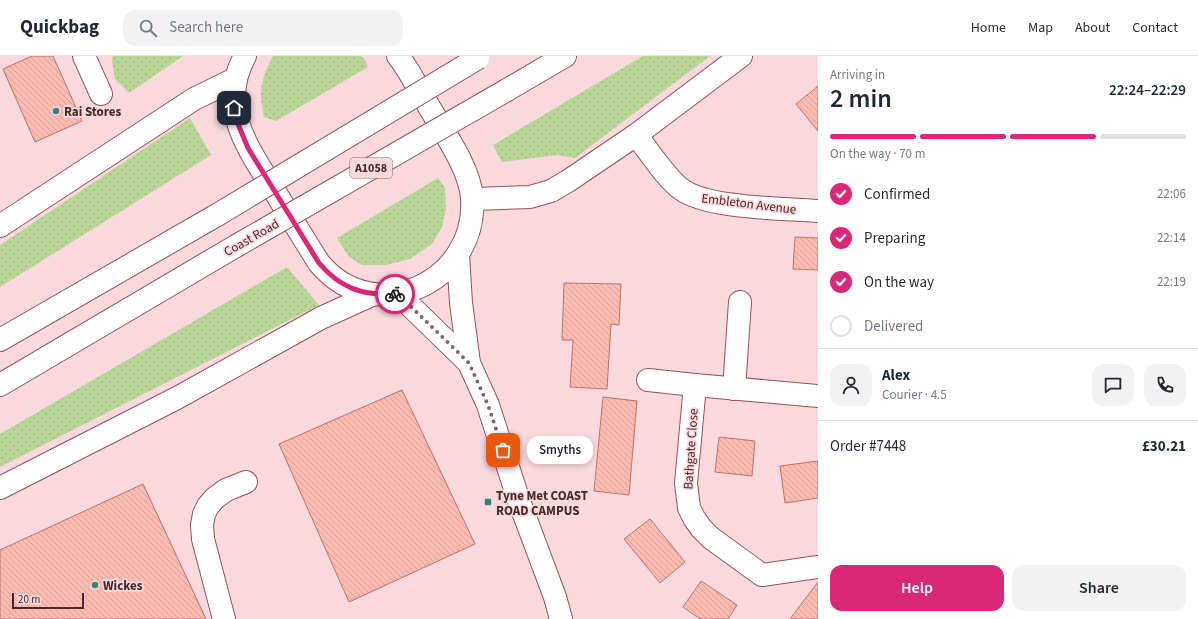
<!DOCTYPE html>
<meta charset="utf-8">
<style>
:root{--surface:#fff;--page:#f2f2f3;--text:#1f2937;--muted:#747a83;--line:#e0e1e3;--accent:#db2777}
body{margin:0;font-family:"Source Sans 3",sans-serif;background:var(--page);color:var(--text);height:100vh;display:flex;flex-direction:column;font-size:15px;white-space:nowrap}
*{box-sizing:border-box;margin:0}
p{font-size:13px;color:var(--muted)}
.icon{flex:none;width:22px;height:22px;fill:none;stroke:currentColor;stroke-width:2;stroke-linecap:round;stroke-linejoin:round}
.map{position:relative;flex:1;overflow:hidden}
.panel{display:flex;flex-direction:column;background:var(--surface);width:380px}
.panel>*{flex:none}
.scale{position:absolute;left:12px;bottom:10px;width:72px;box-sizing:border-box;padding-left:4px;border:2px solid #47292e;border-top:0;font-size:11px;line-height:14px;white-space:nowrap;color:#47292e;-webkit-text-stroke:3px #f9d9dd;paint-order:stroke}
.pin{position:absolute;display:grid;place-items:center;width:34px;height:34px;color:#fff;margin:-17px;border-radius:8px;box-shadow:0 2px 6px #0006}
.courier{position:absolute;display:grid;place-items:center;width:40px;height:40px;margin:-20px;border:3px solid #db2777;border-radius:50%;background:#fff;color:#222;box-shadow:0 1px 5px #0007}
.bubble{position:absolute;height:28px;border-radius:12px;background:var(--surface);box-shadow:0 2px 6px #0003;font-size:13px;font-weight:600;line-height:28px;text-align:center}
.headline em{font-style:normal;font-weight:600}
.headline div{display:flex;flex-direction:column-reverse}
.headline{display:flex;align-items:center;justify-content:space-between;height:68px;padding:0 12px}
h1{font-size:26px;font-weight:600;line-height:30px}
.bar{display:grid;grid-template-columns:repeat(4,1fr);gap:6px 4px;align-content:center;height:48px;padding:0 12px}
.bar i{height:5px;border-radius:3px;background:var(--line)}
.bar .selected{background:var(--accent)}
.bar p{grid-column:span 4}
.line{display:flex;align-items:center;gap:10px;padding:0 12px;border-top:1px solid var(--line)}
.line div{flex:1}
.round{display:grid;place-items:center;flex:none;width:42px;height:42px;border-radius:12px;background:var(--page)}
ol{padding:0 12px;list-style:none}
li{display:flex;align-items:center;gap:12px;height:44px}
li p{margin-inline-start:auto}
li .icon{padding:4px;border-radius:50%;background:var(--accent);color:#fff;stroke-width:4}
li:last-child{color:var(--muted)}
li i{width:22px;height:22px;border:2px solid var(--line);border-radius:50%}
.primary-button{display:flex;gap:8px;margin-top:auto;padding:8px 12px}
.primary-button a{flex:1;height:46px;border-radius:12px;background:var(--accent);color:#fff;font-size:16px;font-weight:600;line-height:46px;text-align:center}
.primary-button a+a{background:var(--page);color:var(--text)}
header{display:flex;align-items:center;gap:24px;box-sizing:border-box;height:56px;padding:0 20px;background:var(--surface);border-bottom:1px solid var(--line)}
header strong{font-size:19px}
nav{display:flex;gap:22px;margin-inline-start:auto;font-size:14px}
.search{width:280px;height:36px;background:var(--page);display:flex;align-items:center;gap:10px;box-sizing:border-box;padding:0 14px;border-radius:12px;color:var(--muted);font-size:15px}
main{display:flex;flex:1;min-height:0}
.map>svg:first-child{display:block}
.grass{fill:url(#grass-dots)}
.building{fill:url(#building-back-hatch);stroke:#ba746a}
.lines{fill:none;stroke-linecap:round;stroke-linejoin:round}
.minor-casing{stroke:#94515d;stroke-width:24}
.highway-casing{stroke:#94515d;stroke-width:24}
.minor{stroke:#fff;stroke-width:22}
.highway{stroke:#fff;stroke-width:22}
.highway-bridge-casing{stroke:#94515d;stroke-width:24;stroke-linecap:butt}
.highway-bridge{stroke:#fff;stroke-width:22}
.done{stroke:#85676b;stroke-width:4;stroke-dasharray:0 7.2}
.route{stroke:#db2777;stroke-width:5}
.poi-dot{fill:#39817c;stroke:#f9d9dd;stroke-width:1.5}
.labels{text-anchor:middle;stroke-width:3.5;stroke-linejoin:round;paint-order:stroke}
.shield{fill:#f9d9dd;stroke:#7c5e62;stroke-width:1}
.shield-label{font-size:12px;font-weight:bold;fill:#47292e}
.poi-label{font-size:13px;font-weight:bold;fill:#47292e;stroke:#f9d9dd;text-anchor:start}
.street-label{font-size:13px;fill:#47292e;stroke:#f9d9dd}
</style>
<header>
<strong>Quickbag</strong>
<div class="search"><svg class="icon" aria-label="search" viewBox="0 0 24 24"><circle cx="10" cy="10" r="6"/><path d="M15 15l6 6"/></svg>Search here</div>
<nav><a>Home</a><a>Map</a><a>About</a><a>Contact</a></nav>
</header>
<main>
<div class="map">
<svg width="818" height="563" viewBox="0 0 818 563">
<defs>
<pattern id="grass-dots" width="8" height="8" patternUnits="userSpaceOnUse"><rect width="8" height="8" fill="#b8d796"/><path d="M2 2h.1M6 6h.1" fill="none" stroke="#a0b982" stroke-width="1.8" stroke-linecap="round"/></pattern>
<pattern id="building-back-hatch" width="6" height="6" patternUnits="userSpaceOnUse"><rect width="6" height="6" fill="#fbbbb1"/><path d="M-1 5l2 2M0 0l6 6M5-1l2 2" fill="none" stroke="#d8a199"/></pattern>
</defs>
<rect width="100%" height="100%" fill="#f9d9dd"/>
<g class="grass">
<path d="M 113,0 L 183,0 L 129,37 L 115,23 L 112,5 Z"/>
<path d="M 273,0 L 361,0 L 364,3 L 368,11 L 276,65 L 264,61 C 258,35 261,23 273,0 Z"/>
<path d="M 643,0 L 710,0 L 575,102 L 557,99 L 502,106 L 493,89 Z"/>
<path d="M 190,62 L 211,99 L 0,231 L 0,189 Z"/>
<path d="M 438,122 L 445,132 L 446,153 L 442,171 L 432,188 L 410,203 L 386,209 L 362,209 L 348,200 L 337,182 Z"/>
<path d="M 287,211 L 319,249 L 0,411 L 0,378 Z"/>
</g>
<g class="building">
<path d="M 32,0 L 53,0 L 82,65 L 35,86 L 3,13 Z"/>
<path d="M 818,30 L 818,75 L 796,48 Z"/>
<path d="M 795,181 L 818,182 L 818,214 L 793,213 Z"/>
<path d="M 564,227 L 621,228 L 619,269 L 611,268 L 607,333 L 570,331 L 573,284 L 562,284 Z"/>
<path d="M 402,334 L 475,488 L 349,546 L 279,388 Z"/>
<path d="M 603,341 L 637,345 L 629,439 L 594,435 Z"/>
<path d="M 719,381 L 755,385 L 752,420 L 715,416 Z"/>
<path d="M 818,405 L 818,442 L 785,447 L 780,410 Z"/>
<path d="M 143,428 L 206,563 L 0,563 L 0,494 Z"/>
<path d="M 650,463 L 685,506 L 660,527 L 624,483 Z"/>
<path d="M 701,525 L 737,549 L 728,563 L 700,563 L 683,551 Z"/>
<path d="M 818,526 L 818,563 L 790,563 Z"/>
</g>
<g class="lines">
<defs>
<g id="minor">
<path d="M 84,0 L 101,38"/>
<path d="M 245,0 C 217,51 248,92 274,134 C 289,159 304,183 319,207 C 375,274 478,226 472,142 C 470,112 443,75 428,49 C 418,33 410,15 398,0"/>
<path d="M 473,143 L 530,141 L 551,135 L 568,125 L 636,79 C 649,95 665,121 681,133 C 708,153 783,152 818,155"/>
<path d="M 458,198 L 461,247 L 469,307 L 488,349 L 519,445 L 555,541 L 561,563"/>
<path d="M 398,238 L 469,307"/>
<path d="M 648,324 L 695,329 L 818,340"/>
<path d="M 695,329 L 686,427 L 689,452 L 694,462 L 701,472 L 711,482 L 762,519 L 818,511"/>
<path d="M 734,333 L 740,246"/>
<path d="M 224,563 L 203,483 L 202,469 L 204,458 L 208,450 L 215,442 L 226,434 L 246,426"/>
</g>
<g id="highway">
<path d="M 507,34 L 565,0"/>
<path d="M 636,79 L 741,0"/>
<path d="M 0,170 L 194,43 L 235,23"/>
<path d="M 0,284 L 217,159"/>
<path d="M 0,329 L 236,190"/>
<path d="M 0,432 L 177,342 L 321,262 L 374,238"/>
</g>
</defs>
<use href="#minor" class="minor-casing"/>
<use href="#highway" class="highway-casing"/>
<use href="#minor" class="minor"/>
<use href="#highway" class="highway"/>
<defs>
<g id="highway-bridge">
<path d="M 217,159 L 478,2"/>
<path d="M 236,190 L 507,34"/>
</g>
</defs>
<use href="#highway-bridge" class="highway-bridge-casing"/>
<use href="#highway-bridge" class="highway-bridge"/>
</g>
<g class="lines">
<path class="done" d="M 395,238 L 398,238 L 469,307 L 488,349 L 503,394"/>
<path class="route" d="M 234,52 L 238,68 L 248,92 L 319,207 C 340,232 363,240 395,238"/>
</g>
<g class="poi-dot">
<circle cx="56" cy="55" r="4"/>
<rect x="484" y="442" width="8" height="8" rx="2"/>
<circle cx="95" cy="529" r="4"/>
</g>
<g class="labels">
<rect class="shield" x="350" y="102" width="42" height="20" rx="3"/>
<g class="shield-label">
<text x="371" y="116">A1058</text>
</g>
<g class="poi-label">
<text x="64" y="60">Rai Stores</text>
<text x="496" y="444">Tyne Met COAST<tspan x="496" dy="15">ROAD CAMPUS</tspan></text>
<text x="103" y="534">Wickes</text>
</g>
<g class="street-label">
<text transform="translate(749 147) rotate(7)" y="5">Embleton Avenue</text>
<text transform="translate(251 181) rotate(-30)" y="5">Coast Road</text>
<text transform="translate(690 393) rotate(-86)" y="5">Bathgate Close</text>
</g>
</g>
</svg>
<div class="scale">20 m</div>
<div class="pin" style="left:503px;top:394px;background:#ea580c"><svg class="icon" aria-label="bag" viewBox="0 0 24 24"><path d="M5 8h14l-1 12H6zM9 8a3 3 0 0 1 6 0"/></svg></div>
<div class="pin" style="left:234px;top:52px;background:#1f2937"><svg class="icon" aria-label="home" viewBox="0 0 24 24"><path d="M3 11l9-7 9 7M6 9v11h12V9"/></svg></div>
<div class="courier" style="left:395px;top:238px"><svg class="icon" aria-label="bike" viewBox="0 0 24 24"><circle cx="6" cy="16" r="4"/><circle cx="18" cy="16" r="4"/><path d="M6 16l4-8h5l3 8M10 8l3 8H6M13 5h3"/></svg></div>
<div class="bubble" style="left:527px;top:380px;width:66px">Smyths</div>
</div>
<section class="panel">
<div class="headline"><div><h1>2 min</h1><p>Arriving in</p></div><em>22:24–22:29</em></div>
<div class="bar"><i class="selected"></i><i class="selected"></i><i class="selected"></i><i></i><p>On the way · 70 m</p></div>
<ol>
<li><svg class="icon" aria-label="check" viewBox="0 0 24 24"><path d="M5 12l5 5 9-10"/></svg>Confirmed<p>22:06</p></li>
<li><svg class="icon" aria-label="check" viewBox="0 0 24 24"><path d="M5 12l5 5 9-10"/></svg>Preparing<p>22:14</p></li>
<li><svg class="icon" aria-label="check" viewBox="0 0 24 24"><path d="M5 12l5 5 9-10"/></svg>On the way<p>22:19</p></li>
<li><i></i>Delivered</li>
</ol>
<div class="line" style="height:72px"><a class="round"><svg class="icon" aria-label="person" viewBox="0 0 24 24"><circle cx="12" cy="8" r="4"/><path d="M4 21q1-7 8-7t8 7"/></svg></a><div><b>Alex</b><p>Courier · 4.5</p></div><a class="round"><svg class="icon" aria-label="chat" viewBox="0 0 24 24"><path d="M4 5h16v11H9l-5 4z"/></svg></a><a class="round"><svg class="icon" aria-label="phone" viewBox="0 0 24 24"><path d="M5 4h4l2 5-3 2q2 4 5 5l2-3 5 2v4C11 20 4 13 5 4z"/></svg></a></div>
<div class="line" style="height:52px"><div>Order #7448</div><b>£30.21</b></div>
<div class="primary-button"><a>Help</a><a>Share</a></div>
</section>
</main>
